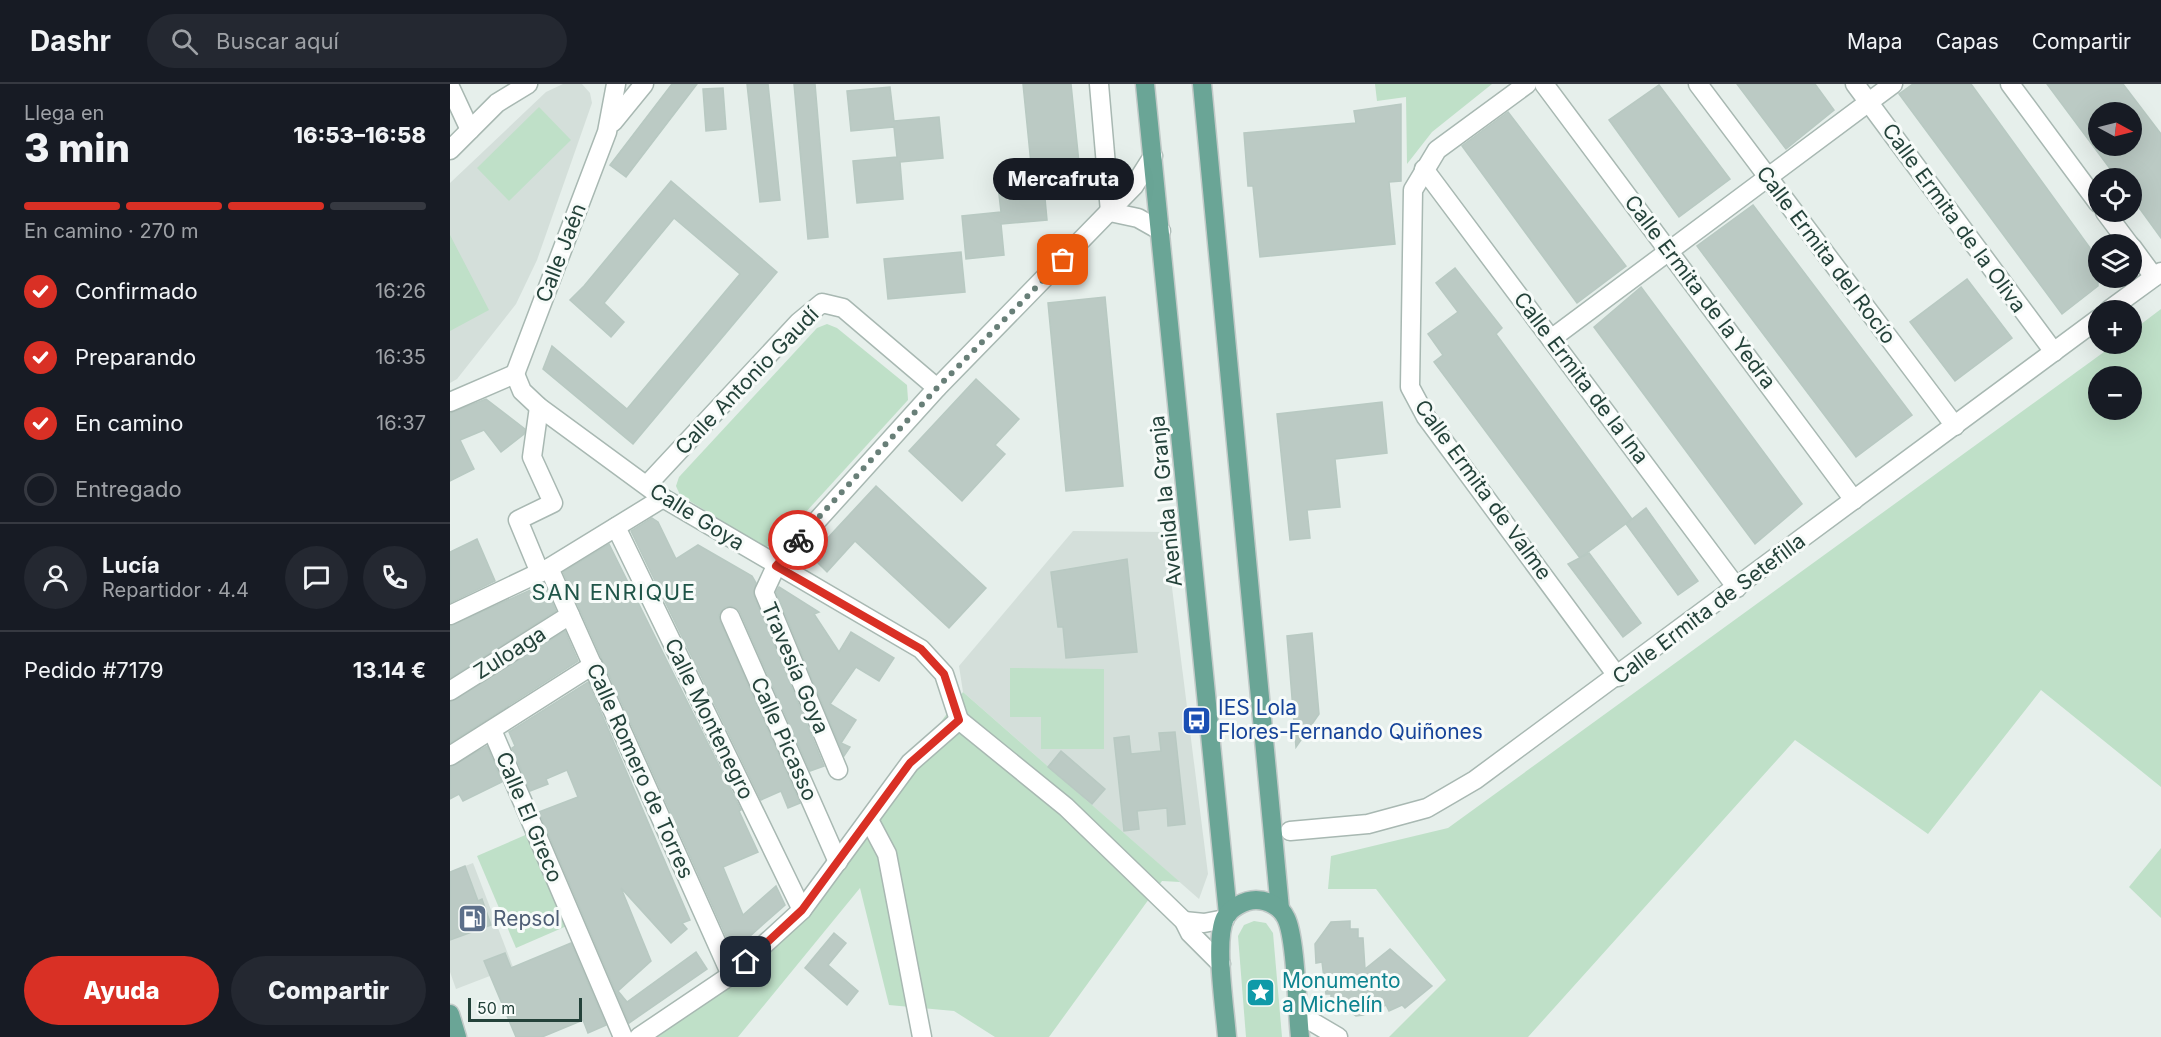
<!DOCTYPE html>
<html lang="es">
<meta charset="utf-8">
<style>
:root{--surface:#171b24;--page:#242831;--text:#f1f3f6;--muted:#9ea1a6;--line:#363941;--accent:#d93025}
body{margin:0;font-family:Inter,sans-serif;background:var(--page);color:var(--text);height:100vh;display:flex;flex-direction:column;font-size:22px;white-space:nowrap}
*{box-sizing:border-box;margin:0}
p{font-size:20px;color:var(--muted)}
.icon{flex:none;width:33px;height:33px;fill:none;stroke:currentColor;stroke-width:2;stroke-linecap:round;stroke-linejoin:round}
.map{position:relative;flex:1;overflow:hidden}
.sheet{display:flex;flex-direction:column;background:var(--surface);width:450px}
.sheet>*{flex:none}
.needle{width:39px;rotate:97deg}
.controls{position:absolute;left:1638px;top:18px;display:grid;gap:12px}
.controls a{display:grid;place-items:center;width:54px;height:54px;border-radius:50%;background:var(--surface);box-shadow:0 6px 24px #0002;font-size:30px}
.scale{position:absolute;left:18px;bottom:15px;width:114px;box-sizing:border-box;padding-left:6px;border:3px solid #24423a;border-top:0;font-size:16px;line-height:21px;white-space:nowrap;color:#24423a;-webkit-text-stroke:4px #f7fbf9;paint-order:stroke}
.pin{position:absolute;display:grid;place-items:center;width:51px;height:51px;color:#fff;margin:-26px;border-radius:12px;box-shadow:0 3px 9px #0006}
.courier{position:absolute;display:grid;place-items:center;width:60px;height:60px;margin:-30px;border:4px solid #d93025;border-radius:50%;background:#fff;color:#222;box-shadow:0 2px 8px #0007}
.bubble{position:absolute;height:42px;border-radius:21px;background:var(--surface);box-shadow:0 6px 24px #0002;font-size:20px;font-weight:800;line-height:42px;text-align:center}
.summary em{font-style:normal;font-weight:800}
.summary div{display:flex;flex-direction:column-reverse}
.summary{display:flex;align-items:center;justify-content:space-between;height:102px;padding:0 24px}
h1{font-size:39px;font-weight:800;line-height:45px}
.bar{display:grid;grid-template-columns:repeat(4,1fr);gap:9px 6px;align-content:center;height:72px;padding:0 24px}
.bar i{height:8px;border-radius:4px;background:var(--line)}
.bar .selected{background:var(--accent)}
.bar p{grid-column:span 4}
.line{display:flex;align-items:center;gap:15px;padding:0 24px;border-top:2px solid var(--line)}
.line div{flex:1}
.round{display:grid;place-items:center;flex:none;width:63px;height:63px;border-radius:32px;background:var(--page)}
ol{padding:0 24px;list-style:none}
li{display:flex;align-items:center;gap:18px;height:66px}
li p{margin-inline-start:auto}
li .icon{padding:6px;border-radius:50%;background:var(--accent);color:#fff;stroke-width:4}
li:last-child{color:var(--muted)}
li i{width:33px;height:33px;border:3px solid var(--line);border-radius:50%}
.cta{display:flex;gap:12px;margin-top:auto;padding:12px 24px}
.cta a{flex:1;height:69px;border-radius:36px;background:var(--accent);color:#fff;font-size:24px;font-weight:800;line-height:69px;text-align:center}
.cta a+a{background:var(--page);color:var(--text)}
header{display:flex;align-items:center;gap:36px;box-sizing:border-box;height:84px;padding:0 30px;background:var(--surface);border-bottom:2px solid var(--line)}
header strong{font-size:28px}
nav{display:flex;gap:33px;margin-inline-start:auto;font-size:21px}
.search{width:420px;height:54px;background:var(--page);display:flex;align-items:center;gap:15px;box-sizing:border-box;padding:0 21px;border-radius:33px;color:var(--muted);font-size:22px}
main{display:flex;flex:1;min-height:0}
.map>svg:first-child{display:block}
.built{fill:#d4dfda}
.green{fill:#bfe0c8;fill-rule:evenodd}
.building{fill:#bbcac4;stroke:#b8c9c2;stroke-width:1.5;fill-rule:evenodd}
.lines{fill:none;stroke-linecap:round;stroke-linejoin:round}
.minor-casing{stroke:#a8b8b2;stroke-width:21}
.major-casing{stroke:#c2cac8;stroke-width:21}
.minor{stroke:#fff;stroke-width:18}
.major{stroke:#6aa596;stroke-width:18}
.done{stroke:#687f78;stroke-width:6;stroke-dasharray:0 10.8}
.route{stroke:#d93025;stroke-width:8}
.labels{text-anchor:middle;stroke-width:6;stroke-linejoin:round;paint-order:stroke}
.street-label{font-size:21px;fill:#24423a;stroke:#f7fbf9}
.transit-label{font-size:21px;fill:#164399;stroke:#f7fbf9;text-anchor:start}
.service-label{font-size:21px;fill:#4e5e75;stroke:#f7fbf9;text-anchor:start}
.culture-label{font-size:21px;fill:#0d838f;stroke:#f7fbf9;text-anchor:start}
.neighbourhood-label{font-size:22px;letter-spacing:1.5px;fill:#1f5548;stroke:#f7fbf9}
</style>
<header>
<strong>Dashr</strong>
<div class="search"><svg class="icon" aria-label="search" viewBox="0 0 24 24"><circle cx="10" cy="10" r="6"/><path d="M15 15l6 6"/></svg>Buscar aquí</div>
<nav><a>Mapa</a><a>Capas</a><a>Compartir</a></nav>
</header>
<main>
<section class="sheet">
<div class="summary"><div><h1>3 min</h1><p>Llega en</p></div><em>16:53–16:58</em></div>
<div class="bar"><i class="selected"></i><i class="selected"></i><i class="selected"></i><i></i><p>En camino · 270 m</p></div>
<ol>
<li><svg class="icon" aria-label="check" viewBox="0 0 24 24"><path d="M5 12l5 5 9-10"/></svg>Confirmado<p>16:26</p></li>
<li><svg class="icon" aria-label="check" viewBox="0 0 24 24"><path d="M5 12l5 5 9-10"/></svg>Preparando<p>16:35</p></li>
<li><svg class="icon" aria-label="check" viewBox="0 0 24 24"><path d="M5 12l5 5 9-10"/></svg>En camino<p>16:37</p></li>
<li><i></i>Entregado</li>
</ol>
<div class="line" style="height:108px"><a class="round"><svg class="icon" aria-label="person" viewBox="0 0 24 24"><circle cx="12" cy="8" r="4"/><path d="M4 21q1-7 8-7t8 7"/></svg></a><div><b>Lucía</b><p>Repartidor · 4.4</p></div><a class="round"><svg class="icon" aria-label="chat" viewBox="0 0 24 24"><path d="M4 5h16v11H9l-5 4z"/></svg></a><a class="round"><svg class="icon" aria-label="phone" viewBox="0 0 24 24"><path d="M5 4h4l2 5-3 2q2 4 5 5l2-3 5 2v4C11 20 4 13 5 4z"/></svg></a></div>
<div class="line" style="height:78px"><div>Pedido #7179</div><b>13.14 €</b></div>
<div class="cta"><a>Ayuda</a><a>Compartir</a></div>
</section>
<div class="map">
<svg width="1711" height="953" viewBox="0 0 1711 953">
<rect width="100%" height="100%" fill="#e6efeb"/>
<g class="built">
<path d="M 113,0 L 132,0 L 140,9 L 142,19 L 87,176 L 66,220 L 7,295 L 0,299 L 0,99 L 96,8 Z"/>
<path d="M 623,447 L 715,448 L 758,790 L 749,815 L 513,608 L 509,582 Z"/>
<path d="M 23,779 L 63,883 L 6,905 L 0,888 L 0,788 Z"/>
</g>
<g class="green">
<path d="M 925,0 L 1042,0 L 982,48 L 957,80 L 956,13 L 927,17 Z"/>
<path d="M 89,23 L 121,56 L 59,117 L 27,84 Z"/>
<path d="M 0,151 L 39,226 L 0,247 Z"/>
<path d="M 1711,225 L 1711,703 L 1591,606 L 1478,750 L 1345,656 L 1078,953 L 939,953 L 996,896 L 926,805 L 878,805 L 881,772 L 998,744 L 1665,260 L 1682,260 L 1682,247 ZM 1648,292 L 1682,292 L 1682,326 L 1648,326 Z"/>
<path d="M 377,240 L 387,244 L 457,301 L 458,316 L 334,452 L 324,461 L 314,463 L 230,411 L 226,402 L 229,393 L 367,244 Z"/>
<path d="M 560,584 L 654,585 L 654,665 L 591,665 L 591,633 L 560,633 Z"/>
<path d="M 513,608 L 730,798 L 712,797 L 599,953 L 545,953 L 504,927 L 439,921 L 410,804 L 288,953 L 198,953 L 240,930 L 339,843 Z"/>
<path d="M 80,749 L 119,841 L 66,864 L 27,772 Z"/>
<path d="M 1711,764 L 1711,834 L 1679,803 Z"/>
<path d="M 804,837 L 816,839 L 823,849 L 832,953 L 796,953 L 788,852 L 794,841 Z"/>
</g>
<g class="building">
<path d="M 222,0 L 247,0 L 176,93 L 160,81 Z"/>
<path d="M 297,0 L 318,0 L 330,116 L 310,118 Z"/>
<path d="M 344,0 L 365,0 L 378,153 L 358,155 Z"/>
<path d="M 573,0 L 621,0 L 630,89 L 593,93 L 597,136 L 551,140 L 554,171 L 516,175 L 512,132 L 551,128 L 547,93 L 582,90 Z"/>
<path d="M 1287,0 L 1365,0 L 1384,26 L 1336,65 Z"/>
<path d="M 1463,0 L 1521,0 L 1648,175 L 1648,202 L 1612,230 L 1449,10 Z"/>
<path d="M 1597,0 L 1673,0 L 1711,50 L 1711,154 L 1682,114 L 1682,94 L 1667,94 ZM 1648,28 L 1682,28 L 1682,62 L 1648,62 Z"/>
<path d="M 1209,1 L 1280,95 L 1229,133 L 1159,36 Z"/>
<path d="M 440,3 L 444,37 L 489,33 L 493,74 L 450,78 L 453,115 L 407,119 L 403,77 L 447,73 L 444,43 L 401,47 L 397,7 Z"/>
<path d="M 273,4 L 276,45 L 256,47 L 253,5 Z"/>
<path d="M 951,20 L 951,97 L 939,98 L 945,160 L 810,173 L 803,102 L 798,102 L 794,49 L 906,39 L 904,27 Z"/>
<path d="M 1058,28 L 1176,182 L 1127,219 L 1012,62 Z"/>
<path d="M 221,97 L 327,188 L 183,360 L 93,285 L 102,262 L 177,325 L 290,190 L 224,134 L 154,219 L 174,238 L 161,253 L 120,216 L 134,202 Z"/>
<path d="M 1303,121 L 1462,331 L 1406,373 L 1247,162 Z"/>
<path d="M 511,168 L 515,208 L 438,215 L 434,175 Z"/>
<path d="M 1005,184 L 1052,244 L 1046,250 L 1182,435 L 1130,474 L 984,278 L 993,271 L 978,250 L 1008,228 L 986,199 Z"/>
<path d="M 1517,195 L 1562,254 L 1505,297 L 1460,238 Z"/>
<path d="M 1191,203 L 1352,420 L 1305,460 L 1144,243 Z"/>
<path d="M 655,213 L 673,402 L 616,407 L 598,219 Z"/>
<path d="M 526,295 L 569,335 L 545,361 L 555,370 L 512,417 L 459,367 Z"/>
<path d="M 36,315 L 75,345 L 74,350 L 51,368 L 34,346 L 10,356 L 24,385 L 0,397 L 0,329 Z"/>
<path d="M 932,318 L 937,369 L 885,375 L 890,423 L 857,426 L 860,454 L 840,456 L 827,330 Z"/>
<path d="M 426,402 L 536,504 L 499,544 L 405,457 L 377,488 L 361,472 Z"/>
<path d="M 1196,424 L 1248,497 L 1228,511 L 1176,440 Z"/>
<path d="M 202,434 L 208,438 L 226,475 L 248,461 L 302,492 L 306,499 L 304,512 L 374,682 L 360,687 L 290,528 L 282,522 L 275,523 L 269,531 L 270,537 L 350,719 L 338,724 L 331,707 L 311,716 L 181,447 Z"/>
<path d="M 27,455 L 45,497 L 0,519 L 0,468 Z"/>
<path d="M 159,460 L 291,726 L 289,727 L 308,768 L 273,783 L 293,831 L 326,802 L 335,821 L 300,852 L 280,861 L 113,488 Z"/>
<path d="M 1139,469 L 1191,539 L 1173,553 L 1118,480 Z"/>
<path d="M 677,475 L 687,568 L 616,574 L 613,543 L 608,543 L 601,488 Z"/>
<path d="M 94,500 L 106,527 L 0,594 L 0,542 Z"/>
<path d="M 329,503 L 369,528 L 364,530 L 389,568 L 401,548 L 444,574 L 429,597 L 406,583 L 380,620 L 406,636 L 391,659 L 400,663 L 394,672 L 326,508 Z"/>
<path d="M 115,547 L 128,577 L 0,659 L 0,618 Z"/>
<path d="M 862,549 L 869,630 L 846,663 L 837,552 Z"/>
<path d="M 138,598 L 240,836 L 232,839 L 237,845 L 221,859 L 171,804 L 201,877 L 168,907 L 177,918 L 246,868 L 257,885 L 179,939 L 89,728 L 128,713 L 117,686 L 96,695 L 98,700 L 80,707 L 62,664 L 65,662 L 59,648 Z"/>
<path d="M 725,648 L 735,740 L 718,742 L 717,724 L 687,727 L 689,745 L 674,747 L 664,654 L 679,652 L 681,670 L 711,667 L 709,649 Z"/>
<path d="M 37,662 L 52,698 L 13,717 L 9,710 L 0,715 L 0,683 Z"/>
<path d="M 611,667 L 655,705 L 642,720 L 598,683 Z"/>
<path d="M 15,782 L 28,817 L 32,815 L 41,841 L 0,856 L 0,788 Z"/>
<path d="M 900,837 L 900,845 L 908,845 L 908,854 L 913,854 L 915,885 L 940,865 L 982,902 L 955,924 L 952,921 L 939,927 L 936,921 L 913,931 L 906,932 L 899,927 L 896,917 L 881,918 L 881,910 L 876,910 L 872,878 L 866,879 L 865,860 L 881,838 Z"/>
<path d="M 384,849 L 396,859 L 378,881 L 408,907 L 397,921 L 355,884 Z"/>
<path d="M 121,859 L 156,941 L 138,949 L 133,936 L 92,953 L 66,953 L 34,877 L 55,869 L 61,884 Z"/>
</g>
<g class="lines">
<defs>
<g id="minor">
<path d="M 649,0 L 660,128"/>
<path d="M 1077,0 L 987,66 L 963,106 L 960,303 L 976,333 L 1168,593"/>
<path d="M 1094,0 L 1404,416"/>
<path d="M 1248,0 L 1505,342"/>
<path d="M 1405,0 L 1604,268"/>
<path d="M 1560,0 L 1648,119"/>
<path d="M 0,3 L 20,46"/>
<path d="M 163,38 L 194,0"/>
<path d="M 0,66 L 47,19 L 78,0"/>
<path d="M 974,85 L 1287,504"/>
<path d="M 660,128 L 688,134 L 711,147"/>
<path d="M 1655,128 L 1679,160"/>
<path d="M 1682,163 L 1704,193"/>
<path d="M 1659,226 L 1711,188"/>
<path d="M 1101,255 L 1443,0"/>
<path d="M 65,290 L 72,307 L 89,323 L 213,414 L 471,565 L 494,590 L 509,636"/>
<path d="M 65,290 L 157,48 L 166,0"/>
<path d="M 0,318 L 65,290"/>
<path d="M 89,323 L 82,373 L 103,419 L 68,436 L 90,489"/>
<path d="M 197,401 L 349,238 L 372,219 L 393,224 L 487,304"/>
<path d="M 166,443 L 352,826"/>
<path d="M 99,484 L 281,891"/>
<path d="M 0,531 L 99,484 L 213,414"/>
<path d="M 280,533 L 388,778"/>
<path d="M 0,607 L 120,531"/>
<path d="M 42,646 L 173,953"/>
<path d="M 0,672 L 143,581"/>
<path d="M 388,686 L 314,508 L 326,482 L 487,304 L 684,102 L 703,72"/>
<path d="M 419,736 L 437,770 L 472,953"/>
<path d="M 840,747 L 918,740 L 977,724 L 1025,696 L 1648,235"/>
<path d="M 734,837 L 754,839 L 775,835"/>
<path d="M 847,920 L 859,936 L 888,953"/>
<path d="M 189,953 L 281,891 L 352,826 L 460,679 L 509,636 L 616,723 L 734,837 L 740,849 L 771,880"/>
</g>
<g id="major">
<path d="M 695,0 L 778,830"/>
<path d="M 752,0 L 830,825"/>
<path d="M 0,930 L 7,953"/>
<path d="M 777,953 C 775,925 764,857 775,834 C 780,824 795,816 806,816 C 818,816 831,823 836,834 C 846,854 847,926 850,953"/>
</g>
</defs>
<use href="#minor" class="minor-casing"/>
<use href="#major" class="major-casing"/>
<use href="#minor" class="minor"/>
<use href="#major" class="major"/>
</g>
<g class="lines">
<path class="done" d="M 348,456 L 487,304 L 613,176"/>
<path class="route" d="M 296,878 L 352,826 L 460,679 L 509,636 L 494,590 L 471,565 L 326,482 L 348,456"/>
</g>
<defs>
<symbol id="bus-square" viewBox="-11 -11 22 22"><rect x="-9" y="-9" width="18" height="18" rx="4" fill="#1a4fb4" stroke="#f7fbf9"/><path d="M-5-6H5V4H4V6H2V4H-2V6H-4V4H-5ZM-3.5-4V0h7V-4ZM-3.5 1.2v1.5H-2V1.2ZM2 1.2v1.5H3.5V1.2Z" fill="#fff"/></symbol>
<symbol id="fuel-square" viewBox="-11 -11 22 22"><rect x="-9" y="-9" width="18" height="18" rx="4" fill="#5c6f8a" stroke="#f7fbf9"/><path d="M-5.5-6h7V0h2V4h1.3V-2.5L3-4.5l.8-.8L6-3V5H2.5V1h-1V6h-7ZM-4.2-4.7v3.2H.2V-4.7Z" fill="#fff"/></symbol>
<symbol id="sight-square" viewBox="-11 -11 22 22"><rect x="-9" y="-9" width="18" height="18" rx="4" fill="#0f9aa8" stroke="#f7fbf9"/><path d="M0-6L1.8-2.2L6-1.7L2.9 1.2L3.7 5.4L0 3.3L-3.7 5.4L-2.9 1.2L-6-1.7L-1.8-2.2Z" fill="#fff"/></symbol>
</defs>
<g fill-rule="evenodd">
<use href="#bus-square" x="730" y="620" width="33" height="33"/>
<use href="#fuel-square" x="6" y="818" width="33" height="33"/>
<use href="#sight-square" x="794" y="892" width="33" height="33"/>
</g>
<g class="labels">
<g class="street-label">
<text transform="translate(1504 134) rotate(54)" y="7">Calle Ermita de la Oliva</text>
<text transform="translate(111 169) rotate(-69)" y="7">Calle Jaén</text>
<text transform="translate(1376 171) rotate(53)" y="7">Calle Ermita del Rocío</text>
<text transform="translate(1250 208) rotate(53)" y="7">Calle Ermita de la Yedra</text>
<text transform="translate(1131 294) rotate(53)" y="7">Calle Ermita de la Ina</text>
<text transform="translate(297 297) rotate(-46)" y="7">Calle Antonio Gaudí</text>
<text transform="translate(1033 406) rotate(54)" y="7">Calle Ermita de Valme</text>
<text transform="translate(716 417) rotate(-96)" y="7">Avenida la Granja</text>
<text transform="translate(247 433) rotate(32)" y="7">Calle Goya</text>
<text transform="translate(1259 525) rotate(-37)" y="7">Calle Ermita de Setefilla</text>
<text transform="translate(60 569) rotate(-32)" y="7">Zuloaga</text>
<text transform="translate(345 584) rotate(67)" y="7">Travesía Goya</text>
<text transform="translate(259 635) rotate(64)" y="7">Calle Montenegro</text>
<text transform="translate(334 655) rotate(66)" y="7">Calle Picasso</text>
<text transform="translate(190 687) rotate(66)" y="7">Calle Romero de Torres</text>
<text transform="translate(79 733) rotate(67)" y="7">Calle El Greco</text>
</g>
<g class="transit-label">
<text x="768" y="631">IES Lola<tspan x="768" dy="24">Flores-Fernando Quiñones</tspan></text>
</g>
<g class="service-label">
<text x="43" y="842">Repsol</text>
</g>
<g class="culture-label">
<text x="832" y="904">Monumento<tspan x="832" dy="24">a Michelín</tspan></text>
</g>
<g class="neighbourhood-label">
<text x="164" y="516">SAN ENRIQUE</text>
</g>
</g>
</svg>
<div class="controls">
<a><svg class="needle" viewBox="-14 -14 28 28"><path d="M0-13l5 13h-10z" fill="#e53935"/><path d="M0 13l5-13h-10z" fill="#9ea1a6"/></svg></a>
<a><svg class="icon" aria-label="locate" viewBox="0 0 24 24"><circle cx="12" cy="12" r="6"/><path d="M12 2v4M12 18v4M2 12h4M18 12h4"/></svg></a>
<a><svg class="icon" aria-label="layers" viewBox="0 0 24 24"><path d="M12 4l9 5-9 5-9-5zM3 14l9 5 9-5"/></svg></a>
<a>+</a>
<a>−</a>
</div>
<div class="scale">50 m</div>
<div class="pin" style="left:613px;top:176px;background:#ea580c"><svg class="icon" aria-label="bag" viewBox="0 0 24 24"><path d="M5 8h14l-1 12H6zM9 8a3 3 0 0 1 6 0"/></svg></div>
<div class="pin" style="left:296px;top:878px;background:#1f2937"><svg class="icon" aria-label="home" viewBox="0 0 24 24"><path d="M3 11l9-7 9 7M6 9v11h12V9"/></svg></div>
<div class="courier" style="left:348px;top:456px"><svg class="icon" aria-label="bike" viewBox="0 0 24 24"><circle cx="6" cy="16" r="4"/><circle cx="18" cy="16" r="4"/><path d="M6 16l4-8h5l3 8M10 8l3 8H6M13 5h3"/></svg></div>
<div class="bubble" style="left:543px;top:74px;width:141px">Mercafruta</div>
</div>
</main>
